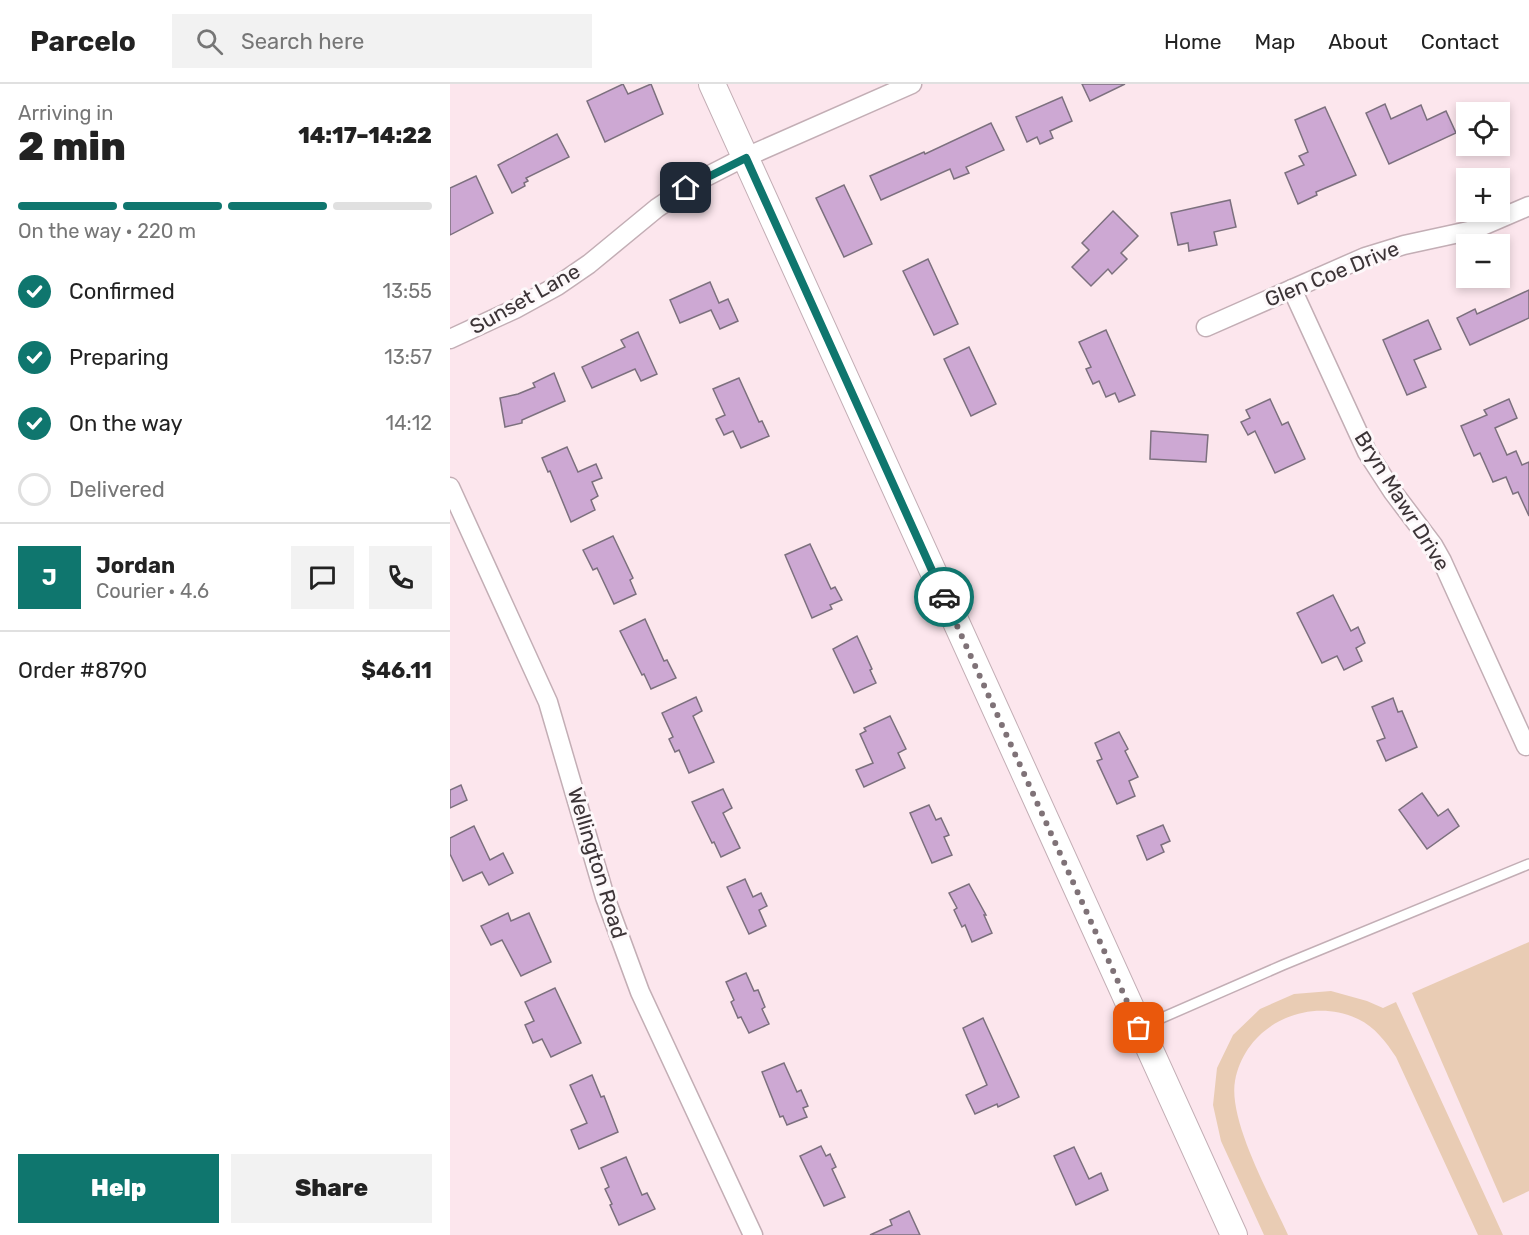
<!DOCTYPE html>
<meta charset="utf-8">
<style>
:root{--surface:#fff;--page:#f2f2f2;--text:#222;--muted:#767676;--line:#e0e0e0;--accent:#0f766e}
body{margin:0;font-family:Rubik,sans-serif;background:var(--page);color:var(--text);height:100vh;display:flex;flex-direction:column;font-size:22px;white-space:nowrap}
*{box-sizing:border-box;margin:0}
p{font-size:20px;color:var(--muted)}
.icon{flex:none;width:33px;height:33px;fill:none;stroke:currentColor;stroke-width:2;stroke-linecap:round;stroke-linejoin:round}
.map{position:relative;flex:1;overflow:hidden}
.panel{display:flex;flex-direction:column;background:var(--surface);width:450px}
.panel>*{flex:none}
.tools{position:absolute;left:1006px;top:18px;display:grid;gap:12px}
.tools a{display:grid;place-items:center;width:54px;height:54px;border-radius:0px;background:var(--surface);box-shadow:0 3px 9px #0003;font-size:30px}
.pin{position:absolute;display:grid;place-items:center;width:51px;height:51px;color:#fff;margin:-26px;border-radius:12px;box-shadow:0 3px 9px #0006}
.courier{position:absolute;display:grid;place-items:center;width:60px;height:60px;margin:-30px;border:4px solid #0f766e;border-radius:50%;background:#fff;color:#222;box-shadow:0 2px 8px #0007}
.headline em{font-style:normal;font-weight:800}
.headline div{display:flex;flex-direction:column-reverse}
.headline{display:flex;align-items:center;justify-content:space-between;height:102px;padding:0 18px}
h1{font-size:39px;font-weight:800;line-height:45px}
.bar{display:grid;grid-template-columns:repeat(4,1fr);gap:9px 6px;align-content:center;height:72px;padding:0 18px}
.bar i{height:8px;border-radius:4px;background:var(--line)}
.bar .active{background:var(--accent)}
.bar p{grid-column:span 4}
.line{display:flex;align-items:center;gap:15px;padding:0 18px;border-top:2px solid var(--line)}
.line div{flex:1}
.round{display:grid;place-items:center;flex:none;width:63px;height:63px;border-radius:0px;background:var(--page)}
ol{padding:0 18px;list-style:none}
li{display:flex;align-items:center;gap:18px;height:66px}
li p{margin-inline-start:auto}
li .icon{padding:6px;border-radius:50%;background:var(--accent);color:#fff;stroke-width:4}
li:last-child{color:var(--muted)}
li i{width:33px;height:33px;border:3px solid var(--line);border-radius:50%}
.primary-button{display:flex;gap:12px;margin-top:auto;padding:12px 18px}
.primary-button a{flex:1;height:69px;border-radius:0px;background:var(--accent);color:#fff;font-size:24px;font-weight:800;line-height:69px;text-align:center}
.primary-button a+a{background:var(--page);color:var(--text)}
header{display:flex;align-items:center;gap:36px;box-sizing:border-box;height:84px;padding:0 30px;background:var(--surface);border-bottom:2px solid var(--line)}
header strong{font-size:28px}
nav{display:flex;gap:33px;margin-inline-start:auto;font-size:21px}
.search{width:420px;height:54px;background:var(--page);display:flex;align-items:center;gap:15px;box-sizing:border-box;padding:0 21px;border-radius:0px;color:var(--muted);font-size:22px}
main{display:flex;flex:1;min-height:0}
.map>svg:first-child{display:block}
.green{fill:#e9ccb4}
.building{fill:#cda8d3;stroke:#7c707e;stroke-width:1.5}
.lines{fill:none;stroke-linecap:round;stroke-linejoin:round}
.lane-casing{stroke:#c3aeb5;stroke-width:12}
.street-casing{stroke:#c3aeb5;stroke-width:21}
.secondary-casing{stroke:#c3aeb5;stroke-width:28}
.lane{stroke:#fff;stroke-width:9}
.street{stroke:#fff;stroke-width:18}
.secondary{stroke:#fff;stroke-width:26}
.done{stroke:#7f7277;stroke-width:6;stroke-dasharray:0 10.8}
.route{stroke:#0f766e;stroke-width:8}
.labels{text-anchor:middle;stroke-width:6;stroke-linejoin:round;paint-order:stroke}
.street-label{font-size:21px;fill:#3c3437;stroke:#fdf8fa}
</style>
<header>
<strong>Parcelo</strong>
<div class="search"><svg class="icon" aria-label="search" viewBox="0 0 24 24"><circle cx="10" cy="10" r="6"/><path d="M15 15l6 6"/></svg>Search here</div>
<nav><a>Home</a><a>Map</a><a>About</a><a>Contact</a></nav>
</header>
<main>
<section class="panel">
<div class="headline"><div><h1>2 min</h1><p>Arriving in</p></div><em>14:17–14:22</em></div>
<div class="bar"><i class="active"></i><i class="active"></i><i class="active"></i><i></i><p>On the way · 220 m</p></div>
<ol>
<li><svg class="icon" aria-label="check" viewBox="0 0 24 24"><path d="M5 12l5 5 9-10"/></svg>Confirmed<p>13:55</p></li>
<li><svg class="icon" aria-label="check" viewBox="0 0 24 24"><path d="M5 12l5 5 9-10"/></svg>Preparing<p>13:57</p></li>
<li><svg class="icon" aria-label="check" viewBox="0 0 24 24"><path d="M5 12l5 5 9-10"/></svg>On the way<p>14:12</p></li>
<li><i></i>Delivered</li>
</ol>
<div class="line" style="height:108px"><b class="round" style="background:var(--accent);color:#fff">J</b><div><b>Jordan</b><p>Courier · 4.6</p></div><a class="round"><svg class="icon" aria-label="chat" viewBox="0 0 24 24"><path d="M4 5h16v11H9l-5 4z"/></svg></a><a class="round"><svg class="icon" aria-label="phone" viewBox="0 0 24 24"><path d="M5 4h4l2 5-3 2q2 4 5 5l2-3 5 2v4C11 20 4 13 5 4z"/></svg></a></div>
<div class="line" style="height:78px"><div>Order #8790</div><b>$46.11</b></div>
<div class="primary-button"><a>Help</a><a>Share</a></div>
</section>
<div class="map">
<svg width="1079" height="1151" viewBox="0 0 1079 1151">
<rect width="100%" height="100%" fill="#fce6ed"/>
<g class="green">
<path d="M 1079,858 L 1079,1107 L 1053,1119 L 962,909 Z"/>
<path d="M 881,907 L 917,917 L 933,924 L 946,918 L 1053,1151 L 1028,1151 L 946,973 C 936,958 925,943 908,935 C 858,911 795,941 785,997 C 778,1037 821,1113 838,1151 L 814,1151 L 771,1057 L 763,1021 L 767,984 L 783,951 L 810,925 L 844,910 Z"/>
</g>
<g class="building">
<path d="M 173,0 L 178,10 L 201,0 L 213,30 L 155,58 L 137,17 Z"/>
<path d="M 632,0 L 675,0 L 640,17 Z"/>
<path d="M 612,13 L 622,37 L 600,47 L 603,54 L 590,60 L 587,53 L 577,58 L 566,33 Z"/>
<path d="M 935,20 L 941,35 L 971,21 L 977,36 L 996,27 L 1006,49 L 939,80 L 916,29 Z"/>
<path d="M 875,23 L 906,91 L 866,108 L 867,111 L 848,120 L 835,89 L 854,81 L 849,72 L 858,68 L 845,36 Z"/>
<path d="M 541,39 L 554,66 L 516,83 L 519,89 L 504,95 L 500,85 L 431,116 L 420,92 L 474,68 L 475,70 Z"/>
<path d="M 107,50 L 119,73 L 76,94 L 78,97 L 74,99 L 75,102 L 62,109 L 48,81 Z"/>
<path d="M 26,92 L 43,129 L 0,151 L 0,104 Z"/>
<path d="M 394,101 L 422,160 L 394,173 L 366,114 Z"/>
<path d="M 780,116 L 786,143 L 764,148 L 767,161 L 739,167 L 738,159 L 728,161 L 721,129 Z"/>
<path d="M 663,127 L 688,152 L 671,169 L 677,175 L 662,190 L 658,185 L 641,202 L 622,183 L 639,166 L 632,159 Z"/>
<path d="M 478,175 L 508,240 L 484,251 L 453,187 Z"/>
<path d="M 260,198 L 269,219 L 278,215 L 288,237 L 270,245 L 261,226 L 230,239 L 220,216 Z"/>
<path d="M 1079,206 L 1079,234 L 1020,261 L 1007,234 L 1025,225 L 1027,230 Z"/>
<path d="M 978,236 L 991,265 L 964,276 L 976,303 L 957,311 L 933,256 Z"/>
<path d="M 656,246 L 685,311 L 669,318 L 665,309 L 656,313 L 649,297 L 643,300 L 636,285 L 641,283 L 629,258 Z"/>
<path d="M 188,248 L 207,290 L 191,297 L 185,285 L 142,304 L 132,283 L 175,263 L 171,256 Z"/>
<path d="M 519,263 L 546,320 L 521,332 L 494,275 Z"/>
<path d="M 104,289 L 115,317 L 72,336 L 72,339 L 55,343 L 50,314 L 68,310 L 85,303 L 83,299 Z"/>
<path d="M 289,294 L 309,338 L 312,337 L 319,352 L 291,364 L 283,347 L 274,351 L 266,335 L 275,331 L 263,305 Z"/>
<path d="M 820,315 L 832,341 L 838,338 L 855,375 L 825,389 L 805,347 L 798,351 L 791,338 L 800,334 L 796,326 Z"/>
<path d="M 1059,315 L 1067,334 L 1045,344 L 1057,371 L 1066,367 L 1072,381 L 1079,378 L 1079,432 L 1068,408 L 1063,410 L 1056,393 L 1043,398 L 1030,369 L 1024,372 L 1011,342 L 1037,331 L 1034,326 Z"/>
<path d="M 701,347 L 758,351 L 756,378 L 700,375 Z"/>
<path d="M 117,363 L 128,388 L 146,380 L 152,394 L 142,398 L 148,412 L 141,416 L 145,426 L 121,438 L 100,387 L 98,388 L 92,374 Z"/>
<path d="M 163,452 L 183,494 L 180,496 L 186,510 L 164,520 L 147,484 L 143,486 L 133,466 Z"/>
<path d="M 360,460 L 381,505 L 385,503 L 392,516 L 380,521 L 382,525 L 362,534 L 335,471 Z"/>
<path d="M 883,511 L 901,547 L 908,543 L 915,559 L 906,564 L 912,577 L 894,586 L 887,572 L 872,579 L 847,529 Z"/>
<path d="M 195,535 L 214,577 L 217,576 L 226,594 L 201,605 L 194,590 L 192,591 L 170,547 Z"/>
<path d="M 407,552 L 422,585 L 420,586 L 426,599 L 404,609 L 383,565 Z"/>
<path d="M 246,613 L 252,627 L 243,632 L 264,678 L 239,689 L 229,666 L 225,668 L 219,655 L 223,653 L 212,629 Z"/>
<path d="M 943,614 L 948,628 L 952,627 L 967,663 L 936,677 L 927,657 L 935,654 L 922,623 Z"/>
<path d="M 440,632 L 456,665 L 448,669 L 455,684 L 414,703 L 406,686 L 423,679 L 410,650 L 416,647 L 414,644 Z"/>
<path d="M 669,648 L 678,665 L 675,667 L 688,693 L 679,697 L 685,712 L 667,720 L 647,677 L 652,675 L 645,659 Z"/>
<path d="M 11,701 L 17,716 L 0,724 L 0,706 Z"/>
<path d="M 273,705 L 282,724 L 273,729 L 290,764 L 271,773 L 264,758 L 262,759 L 242,718 Z"/>
<path d="M 972,709 L 988,732 L 998,725 L 1009,742 L 977,765 L 949,726 Z"/>
<path d="M 479,721 L 486,736 L 491,734 L 499,751 L 494,753 L 502,771 L 482,779 L 460,729 Z"/>
<path d="M 713,741 L 720,757 L 711,761 L 714,768 L 697,776 L 687,752 Z"/>
<path d="M 24,742 L 40,776 L 53,769 L 63,789 L 39,801 L 32,788 L 13,797 L 0,770 L 0,754 Z"/>
<path d="M 295,795 L 303,813 L 311,809 L 317,822 L 309,826 L 316,842 L 299,850 L 277,803 Z"/>
<path d="M 519,800 L 536,831 L 534,831 L 542,849 L 522,858 L 515,841 L 512,843 L 504,826 L 507,824 L 499,809 Z"/>
<path d="M 58,829 L 61,837 L 79,829 L 101,878 L 71,892 L 52,856 L 41,861 L 31,842 Z"/>
<path d="M 296,889 L 304,907 L 308,906 L 315,923 L 312,925 L 319,940 L 299,949 L 291,933 L 288,934 L 281,918 L 284,916 L 276,898 Z"/>
<path d="M 105,904 L 131,959 L 101,973 L 92,955 L 83,959 L 75,941 L 84,937 L 75,918 Z"/>
<path d="M 533,934 L 569,1013 L 548,1023 L 547,1020 L 525,1030 L 516,1011 L 537,1001 L 513,944 Z"/>
<path d="M 334,979 L 347,1008 L 351,1006 L 358,1022 L 353,1024 L 357,1033 L 337,1041 L 333,1032 L 330,1033 L 312,988 Z"/>
<path d="M 142,991 L 151,1013 L 154,1012 L 168,1048 L 129,1065 L 121,1046 L 137,1039 L 120,1001 Z"/>
<path d="M 371,1062 L 376,1072 L 380,1070 L 386,1083 L 382,1085 L 395,1113 L 374,1122 L 350,1072 Z"/>
<path d="M 624,1063 L 639,1095 L 651,1089 L 658,1106 L 626,1121 L 604,1072 Z"/>
<path d="M 176,1073 L 192,1111 L 197,1109 L 205,1125 L 169,1141 L 160,1121 L 162,1120 L 155,1105 L 159,1103 L 151,1084 Z"/>
<path d="M 459,1127 L 470,1151 L 420,1151 L 442,1141 L 440,1136 Z"/>
</g>
<g class="lines">
<defs>
<path id="lane" d="M 691,943 L 833,881 L 1079,780"/>
<g id="street">
<path d="M 842,205 L 917,368 L 943,408 L 983,461 L 992,477 L 1076,662"/>
<path d="M 756,243 L 915,173 L 954,161 L 1023,146 L 1079,122"/>
<path d="M 0,255 L 65,225 L 107,202 L 139,180 L 207,124 L 246,98 L 287,77 L 462,0"/>
<path d="M 0,403 L 98,618 L 155,813 L 190,908 L 303,1151"/>
</g>
<path id="secondary" d="M 262,0 L 784,1151"/>
</defs>
<use href="#lane" class="lane-casing"/>
<use href="#street" class="street-casing"/>
<use href="#secondary" class="secondary-casing"/>
<use href="#lane" class="lane"/>
<use href="#street" class="street"/>
<use href="#secondary" class="secondary"/>
</g>
<g class="lines">
<path class="done" d="M 494,513 L 689,944"/>
<path class="route" d="M 236,104 L 296,74 L 494,513"/>
</g>
<g class="labels">
<g class="street-label">
<text transform="translate(882 190) rotate(-22)" y="7">Glen Coe Drive</text>
<text transform="translate(75 215) rotate(-29)" y="7">Sunset Lane</text>
<text transform="translate(952 417) rotate(58)" y="7">Bryn Mawr Drive</text>
<text transform="translate(147 779) rotate(73)" y="7">Wellington Road</text>
</g>
</g>
</svg>
<div class="tools">
<a><svg class="icon" aria-label="locate" viewBox="0 0 24 24"><circle cx="12" cy="12" r="6"/><path d="M12 2v4M12 18v4M2 12h4M18 12h4"/></svg></a>
<a>+</a>
<a>−</a>
</div>
<div class="pin" style="left:689px;top:944px;background:#ea580c"><svg class="icon" aria-label="bag" viewBox="0 0 24 24"><path d="M5 8h14l-1 12H6zM9 8a3 3 0 0 1 6 0"/></svg></div>
<div class="pin" style="left:236px;top:104px;background:#1f2937"><svg class="icon" aria-label="home" viewBox="0 0 24 24"><path d="M3 11l9-7 9 7M6 9v11h12V9"/></svg></div>
<div class="courier" style="left:494px;top:513px"><svg class="icon" aria-label="car" viewBox="0 0 24 24"><path d="M5 17H2v-5l4-1 3-4h7l3 4 3 1v5h-3M9 17h6M6 11h13"/><circle cx="7" cy="17" r="2"/><circle cx="17" cy="17" r="2"/></svg></div>
</div>
</main>
